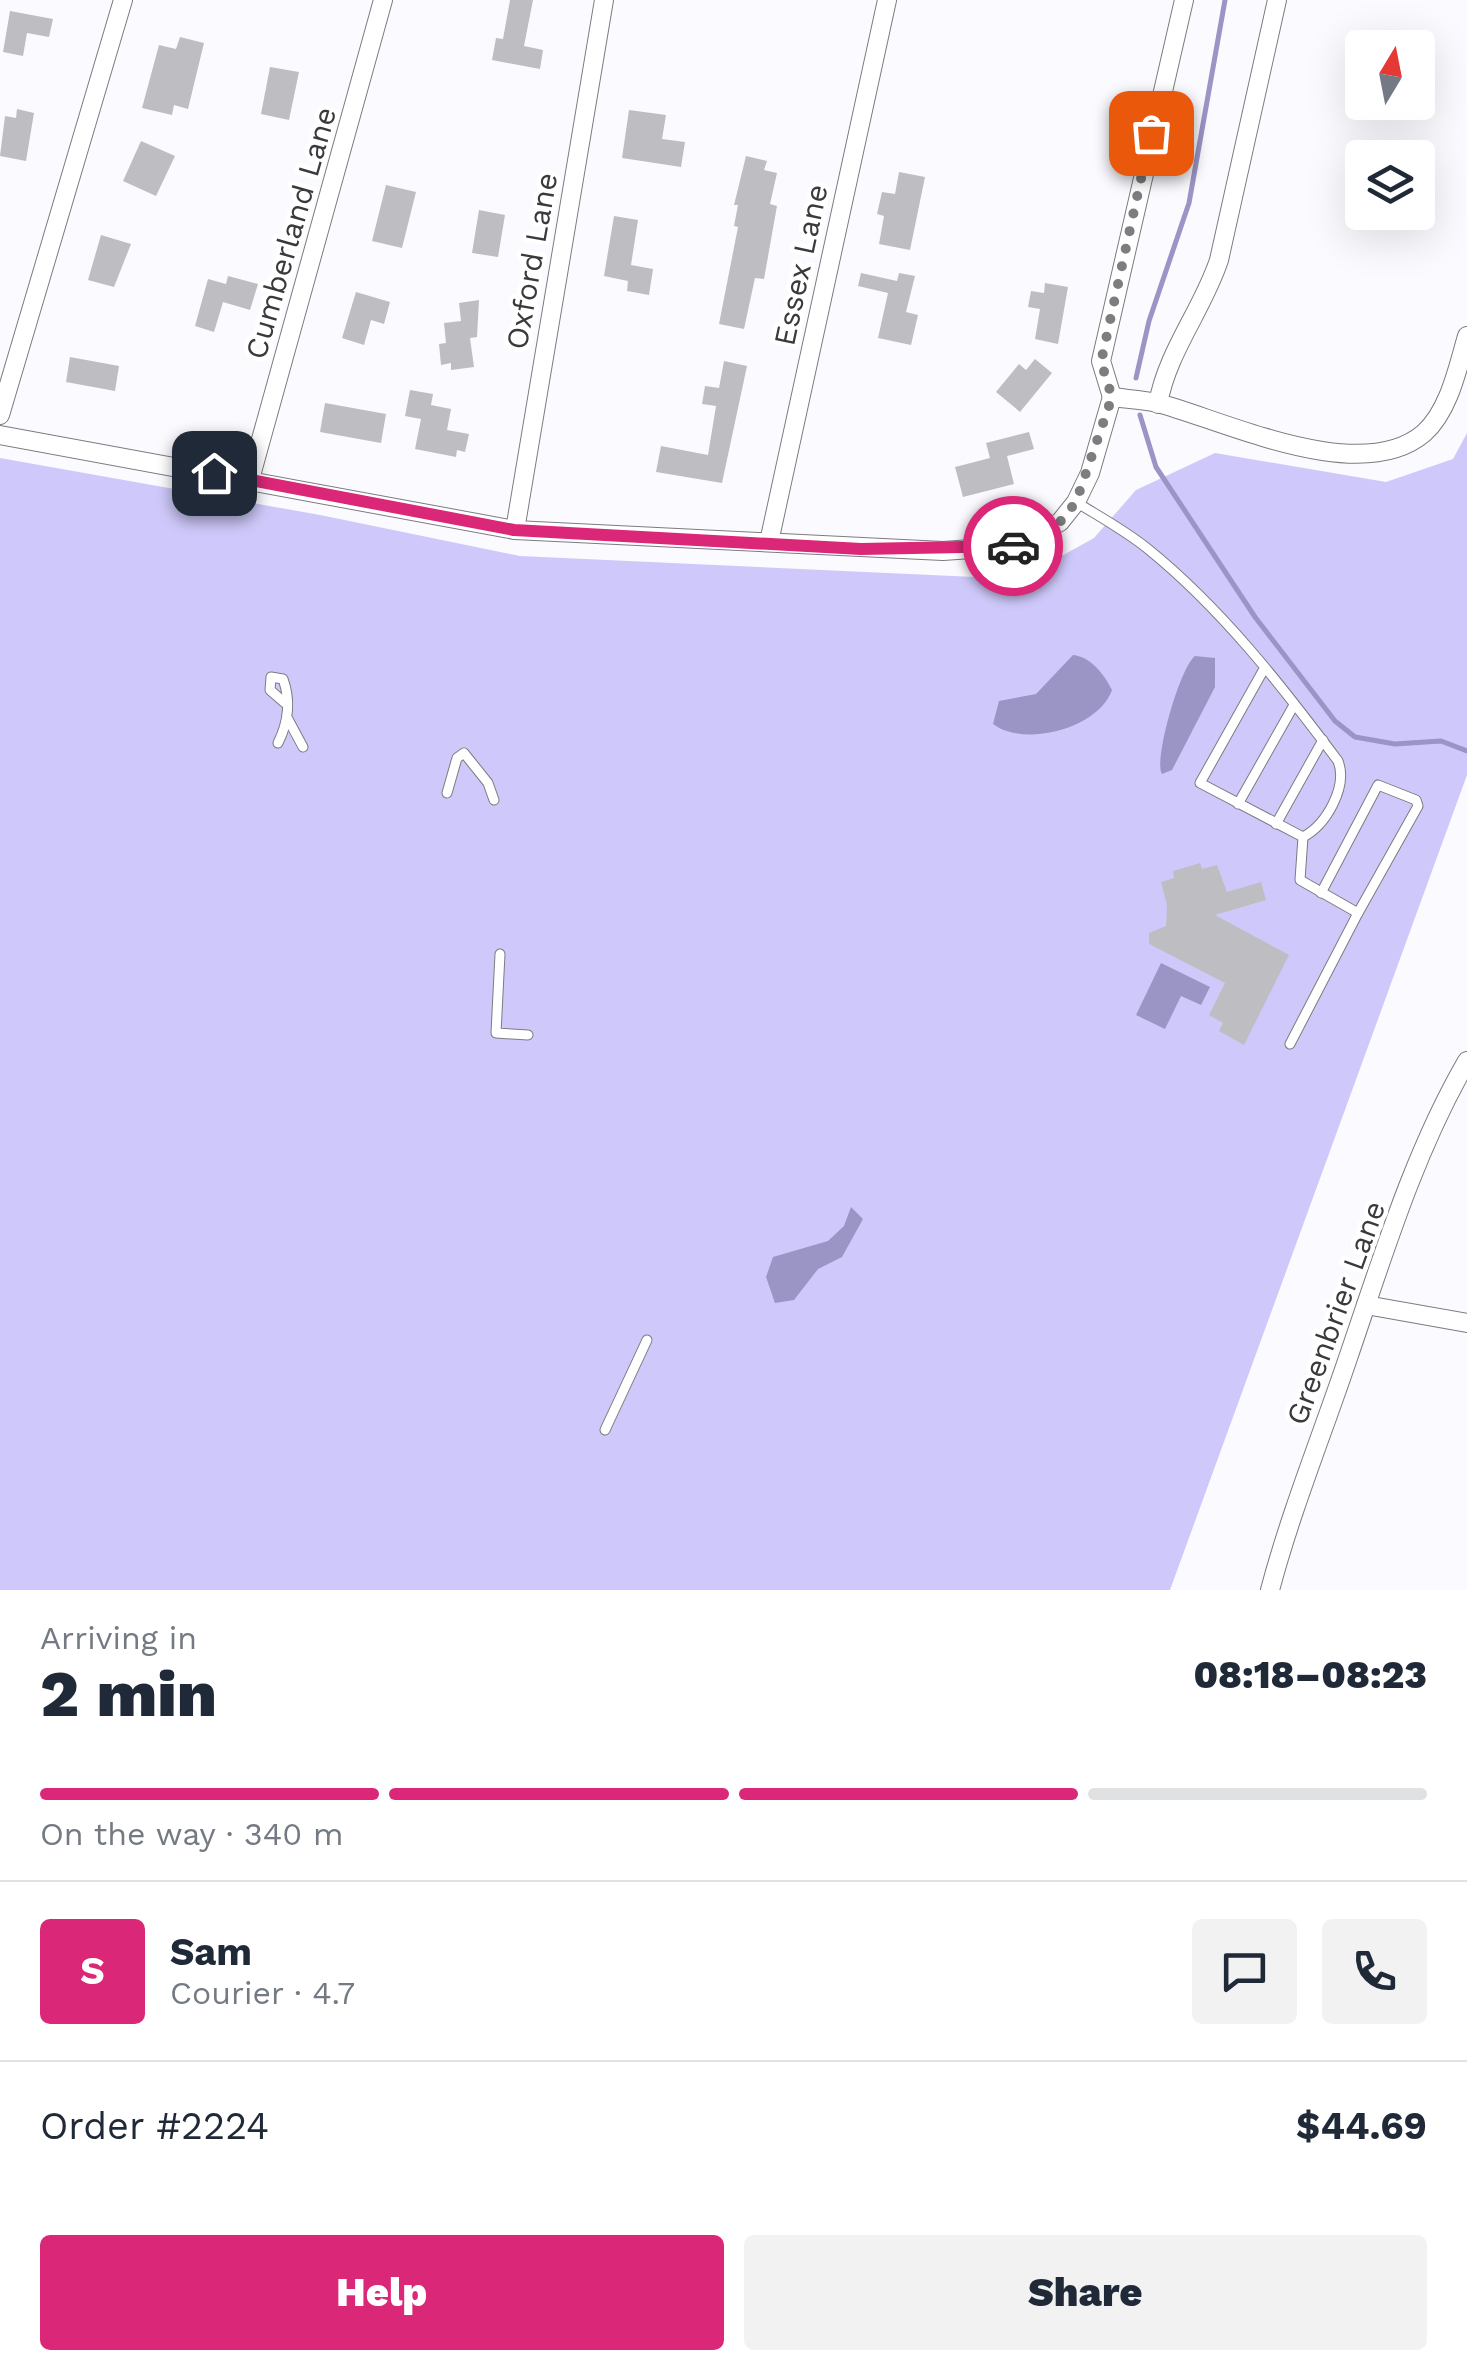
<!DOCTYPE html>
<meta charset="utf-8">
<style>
:root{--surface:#fff;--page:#f2f2f3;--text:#1f2937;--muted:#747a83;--line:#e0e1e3;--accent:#db2777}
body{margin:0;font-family:"Work Sans",sans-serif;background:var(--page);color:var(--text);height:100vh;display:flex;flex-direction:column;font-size:38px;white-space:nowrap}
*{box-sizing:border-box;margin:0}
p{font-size:32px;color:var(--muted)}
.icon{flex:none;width:55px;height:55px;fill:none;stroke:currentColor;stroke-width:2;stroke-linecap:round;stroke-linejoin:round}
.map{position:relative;height:1590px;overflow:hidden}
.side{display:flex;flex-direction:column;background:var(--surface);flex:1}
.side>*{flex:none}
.needle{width:65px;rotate:10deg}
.buttons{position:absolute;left:1345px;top:30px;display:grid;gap:20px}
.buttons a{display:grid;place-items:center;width:90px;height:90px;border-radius:10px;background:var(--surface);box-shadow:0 10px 40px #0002;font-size:50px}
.pin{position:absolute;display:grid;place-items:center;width:85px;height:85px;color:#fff;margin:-42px;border-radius:20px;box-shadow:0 5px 15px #0006}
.courier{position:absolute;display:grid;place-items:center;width:100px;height:100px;margin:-50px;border:8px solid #db2777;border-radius:50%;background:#fff;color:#222;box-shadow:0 2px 12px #0007}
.summary em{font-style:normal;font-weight:800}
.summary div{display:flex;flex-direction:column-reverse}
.summary{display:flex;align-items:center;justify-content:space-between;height:170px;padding:0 40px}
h1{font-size:65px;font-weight:800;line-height:75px}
.bar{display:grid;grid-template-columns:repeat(4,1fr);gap:15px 10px;align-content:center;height:120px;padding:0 40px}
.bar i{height:12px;border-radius:8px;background:var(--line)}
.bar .current{background:var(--accent)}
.bar p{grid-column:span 4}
.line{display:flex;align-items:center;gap:25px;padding:0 40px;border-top:2px solid var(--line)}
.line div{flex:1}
.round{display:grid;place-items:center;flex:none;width:105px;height:105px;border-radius:10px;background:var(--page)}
.cta{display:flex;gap:20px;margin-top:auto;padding:20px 40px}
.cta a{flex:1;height:115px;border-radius:10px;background:var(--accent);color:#fff;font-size:40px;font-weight:800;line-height:115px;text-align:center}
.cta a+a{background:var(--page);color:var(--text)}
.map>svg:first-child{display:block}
.green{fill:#cec9fa}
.water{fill:#9a95c5}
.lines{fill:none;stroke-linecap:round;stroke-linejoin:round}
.stream{stroke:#9a95c5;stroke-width:5}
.building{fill:#bebec2}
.service-casing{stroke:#7c7c80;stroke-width:11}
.minor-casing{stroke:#7c7c80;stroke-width:20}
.service{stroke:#fff;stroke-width:9}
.minor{stroke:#fff;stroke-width:18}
.done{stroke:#7d7d80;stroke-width:10;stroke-dasharray:0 18}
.route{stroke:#db2777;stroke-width:12}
.labels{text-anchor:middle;stroke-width:9;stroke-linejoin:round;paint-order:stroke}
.street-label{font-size:30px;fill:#3a3a3c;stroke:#fff}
</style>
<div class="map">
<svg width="1467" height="1590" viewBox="0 0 1467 1590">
<rect width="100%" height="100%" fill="#fafaff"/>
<path class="green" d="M 1467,433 L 1467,775 L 1170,1590 L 0,1590 L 0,458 L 320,515 L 520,556 L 1020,579 L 1094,538 L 1136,490 L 1215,453 L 1386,482 L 1453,459 Z"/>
<g class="water">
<path d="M 1073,655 C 1091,657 1104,674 1112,690 C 1099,728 1025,748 993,724 L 999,701 L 1036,694 Z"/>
<path d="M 1195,656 L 1215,658 L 1215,687 L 1172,770 L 1162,774 C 1153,761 1180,667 1195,656 Z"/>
<path d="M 1161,963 L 1210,987 L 1201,1005 L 1181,996 L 1165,1029 L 1136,1015 Z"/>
<path d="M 851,1207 L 863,1219 L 842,1257 L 818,1269 L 794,1300 L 775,1303 L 766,1277 L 773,1257 L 828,1241 L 844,1226 Z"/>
</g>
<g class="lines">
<g class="stream">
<path d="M 1136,378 L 1149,321 L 1189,203 L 1225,0"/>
<path d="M 1140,415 L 1156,467 L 1255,617 L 1335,721 L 1355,737 L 1395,744 L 1441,741 L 1467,751"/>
</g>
</g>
<g class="building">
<path d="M 510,0 L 533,0 L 524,46 L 543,50 L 540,69 L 492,60 L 496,38 L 503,39 Z"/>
<path d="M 10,11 L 53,19 L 49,37 L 27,33 L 23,56 L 3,52 Z"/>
<path d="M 180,37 L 204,43 L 188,109 L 174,105 L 172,115 L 142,108 L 159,45 L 176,49 Z"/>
<path d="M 270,67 L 299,72 L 289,120 L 261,114 Z"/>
<path d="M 17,109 L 34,113 L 26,161 L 0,156 L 5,116 L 16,118 Z"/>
<path d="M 629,110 L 666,115 L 662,139 L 685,142 L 681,167 L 622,158 Z"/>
<path d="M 141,141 L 175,156 L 156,196 L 123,181 Z"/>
<path d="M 746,156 L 767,161 L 764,170 L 777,173 L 770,204 L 777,206 L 764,279 L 755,278 L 744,329 L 719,324 L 738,227 L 734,226 L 738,205 L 734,205 Z"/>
<path d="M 899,172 L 925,177 L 910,250 L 879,244 L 884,216 L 877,214 L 882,192 L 895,194 Z"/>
<path d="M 386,185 L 416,192 L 402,248 L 372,241 Z"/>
<path d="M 479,210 L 505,215 L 498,257 L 472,253 Z"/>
<path d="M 614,216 L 638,220 L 631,265 L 653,269 L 649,295 L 627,291 L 628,281 L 604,276 Z"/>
<path d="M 101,235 L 131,244 L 114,287 L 88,280 Z"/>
<path d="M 861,273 L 897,281 L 899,273 L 915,276 L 906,312 L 918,315 L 911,345 L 878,338 L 888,293 L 858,286 Z"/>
<path d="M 228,276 L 258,284 L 250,310 L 223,302 L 214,332 L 195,326 L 208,279 L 226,284 Z"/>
<path d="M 1045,283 L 1068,287 L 1058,344 L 1035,339 L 1040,309 L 1028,307 L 1031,291 L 1044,293 Z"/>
<path d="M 356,292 L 390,302 L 384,324 L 371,320 L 364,345 L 342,338 Z"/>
<path d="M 479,300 L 477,337 L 470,338 L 474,367 L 451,370 L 451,363 L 441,365 L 439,344 L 446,343 L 444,323 L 461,321 L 459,303 Z"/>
<path d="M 70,357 L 119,366 L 115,391 L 66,382 Z"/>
<path d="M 1035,359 L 1052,373 L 1020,412 L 996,392 L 1019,364 L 1026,370 Z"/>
<path d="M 724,361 L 747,366 L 722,483 L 656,472 L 661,446 L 708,455 L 716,406 L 702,404 L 705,386 L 719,388 Z"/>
<path d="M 410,390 L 433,394 L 431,405 L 451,409 L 447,430 L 469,434 L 465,452 L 457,450 L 456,457 L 415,449 L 421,419 L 405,416 Z"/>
<path d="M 325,403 L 386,414 L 381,443 L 320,432 Z"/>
<path d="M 1029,432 L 1034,449 L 1007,456 L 1014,484 L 963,497 L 955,467 L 990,458 L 986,443 Z"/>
<path d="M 1200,863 L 1202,869 L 1217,865 L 1227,892 L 1261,882 L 1266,900 L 1215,915 L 1289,955 L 1244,1045 L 1219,1031 L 1223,1023 L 1209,1015 L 1225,983 L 1149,944 L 1149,933 L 1166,926 L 1167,905 L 1161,882 L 1174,878 L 1173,871 Z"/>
</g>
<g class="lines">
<defs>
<g id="service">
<path d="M 1076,502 C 1100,517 1126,531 1148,549 C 1221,608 1282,686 1338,761 C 1348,787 1326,825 1303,837 L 1200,783 L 1264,669"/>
<path d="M 288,719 L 303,747"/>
<path d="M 278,743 C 288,723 291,701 283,679 L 271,677 L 270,690 L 285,703"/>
<path d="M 447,793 L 457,758 L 464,753 L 488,783 L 494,800"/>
<path d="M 1238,804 L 1294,705"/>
<path d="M 1276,824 L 1323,740"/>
<path d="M 1321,893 L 1378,785 L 1416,800 L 1418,806 L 1358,913"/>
<path d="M 500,954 L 496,1033 L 528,1035"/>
<path d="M 1290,1044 L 1358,913 L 1300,880 L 1303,837"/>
<path d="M 605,1430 L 647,1340"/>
</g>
<g id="minor">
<path d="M 1112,397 C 1127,399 1143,400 1158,403 C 1225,421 1361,487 1424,433 C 1449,411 1458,367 1467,336"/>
<path d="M 1112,397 L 1101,361 L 1184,0"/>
<path d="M 1158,404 C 1167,352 1203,309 1219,260 L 1277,0"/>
<path d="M 0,415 L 123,0"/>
<path d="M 0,435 L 515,530 L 943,551 L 1014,546 L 1060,522 L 1076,502 L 1090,473 L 1112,397"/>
<path d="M 250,479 L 383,0"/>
<path d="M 515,530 L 604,0"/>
<path d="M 769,542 L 887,0"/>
<path d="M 1366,1305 L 1467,1323"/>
<path d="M 1270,1590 C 1291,1511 1322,1435 1348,1358 C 1382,1259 1414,1152 1467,1061"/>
</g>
</defs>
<use href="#service" class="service-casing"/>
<use href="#minor" class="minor-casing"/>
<use href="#service" class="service"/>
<use href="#minor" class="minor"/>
</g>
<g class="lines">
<path class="done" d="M 1013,546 L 1060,522 L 1076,502 L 1112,397 L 1101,362 L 1151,133"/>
<path class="route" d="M 214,473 L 514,530 L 861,549 L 1013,546"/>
</g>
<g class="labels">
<g class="street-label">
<text transform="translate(291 233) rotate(-74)" y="10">Cumberland Lane</text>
<text transform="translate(532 261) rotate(-80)" y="10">Oxford Lane</text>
<text transform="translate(801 265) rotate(-78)" y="10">Essex Lane</text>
<text transform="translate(1336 1313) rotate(-70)" y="10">Greenbrier Lane</text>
</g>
</g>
</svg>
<div class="buttons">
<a><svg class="needle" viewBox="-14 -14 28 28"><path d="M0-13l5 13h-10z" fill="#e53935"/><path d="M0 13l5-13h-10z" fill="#747a83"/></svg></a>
<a><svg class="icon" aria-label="layers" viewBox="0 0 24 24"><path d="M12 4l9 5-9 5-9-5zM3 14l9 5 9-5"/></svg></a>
</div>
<div class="pin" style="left:1151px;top:133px;background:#ea580c"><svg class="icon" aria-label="bag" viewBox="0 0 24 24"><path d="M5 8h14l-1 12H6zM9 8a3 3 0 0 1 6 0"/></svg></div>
<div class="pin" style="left:214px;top:473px;background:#1f2937"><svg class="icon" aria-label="home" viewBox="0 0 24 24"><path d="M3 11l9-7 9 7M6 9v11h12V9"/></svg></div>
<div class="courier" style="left:1013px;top:546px"><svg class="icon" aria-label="car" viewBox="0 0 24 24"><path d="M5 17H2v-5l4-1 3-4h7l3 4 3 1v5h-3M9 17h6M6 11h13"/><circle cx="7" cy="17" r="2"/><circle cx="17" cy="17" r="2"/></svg></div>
</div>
<section class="side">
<div class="summary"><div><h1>2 min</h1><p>Arriving in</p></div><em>08:18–08:23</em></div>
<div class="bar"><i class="current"></i><i class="current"></i><i class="current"></i><i></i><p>On the way · 340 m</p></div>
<div class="line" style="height:180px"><b class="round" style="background:var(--accent);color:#fff">S</b><div><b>Sam</b><p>Courier · 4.7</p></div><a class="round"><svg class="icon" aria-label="chat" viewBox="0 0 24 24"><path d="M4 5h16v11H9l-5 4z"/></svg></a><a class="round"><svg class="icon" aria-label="phone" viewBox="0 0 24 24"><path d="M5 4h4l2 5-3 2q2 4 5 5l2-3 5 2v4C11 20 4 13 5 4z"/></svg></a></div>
<div class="line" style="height:130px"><div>Order #2224</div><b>$44.69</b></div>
<div class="cta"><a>Help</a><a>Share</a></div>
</section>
